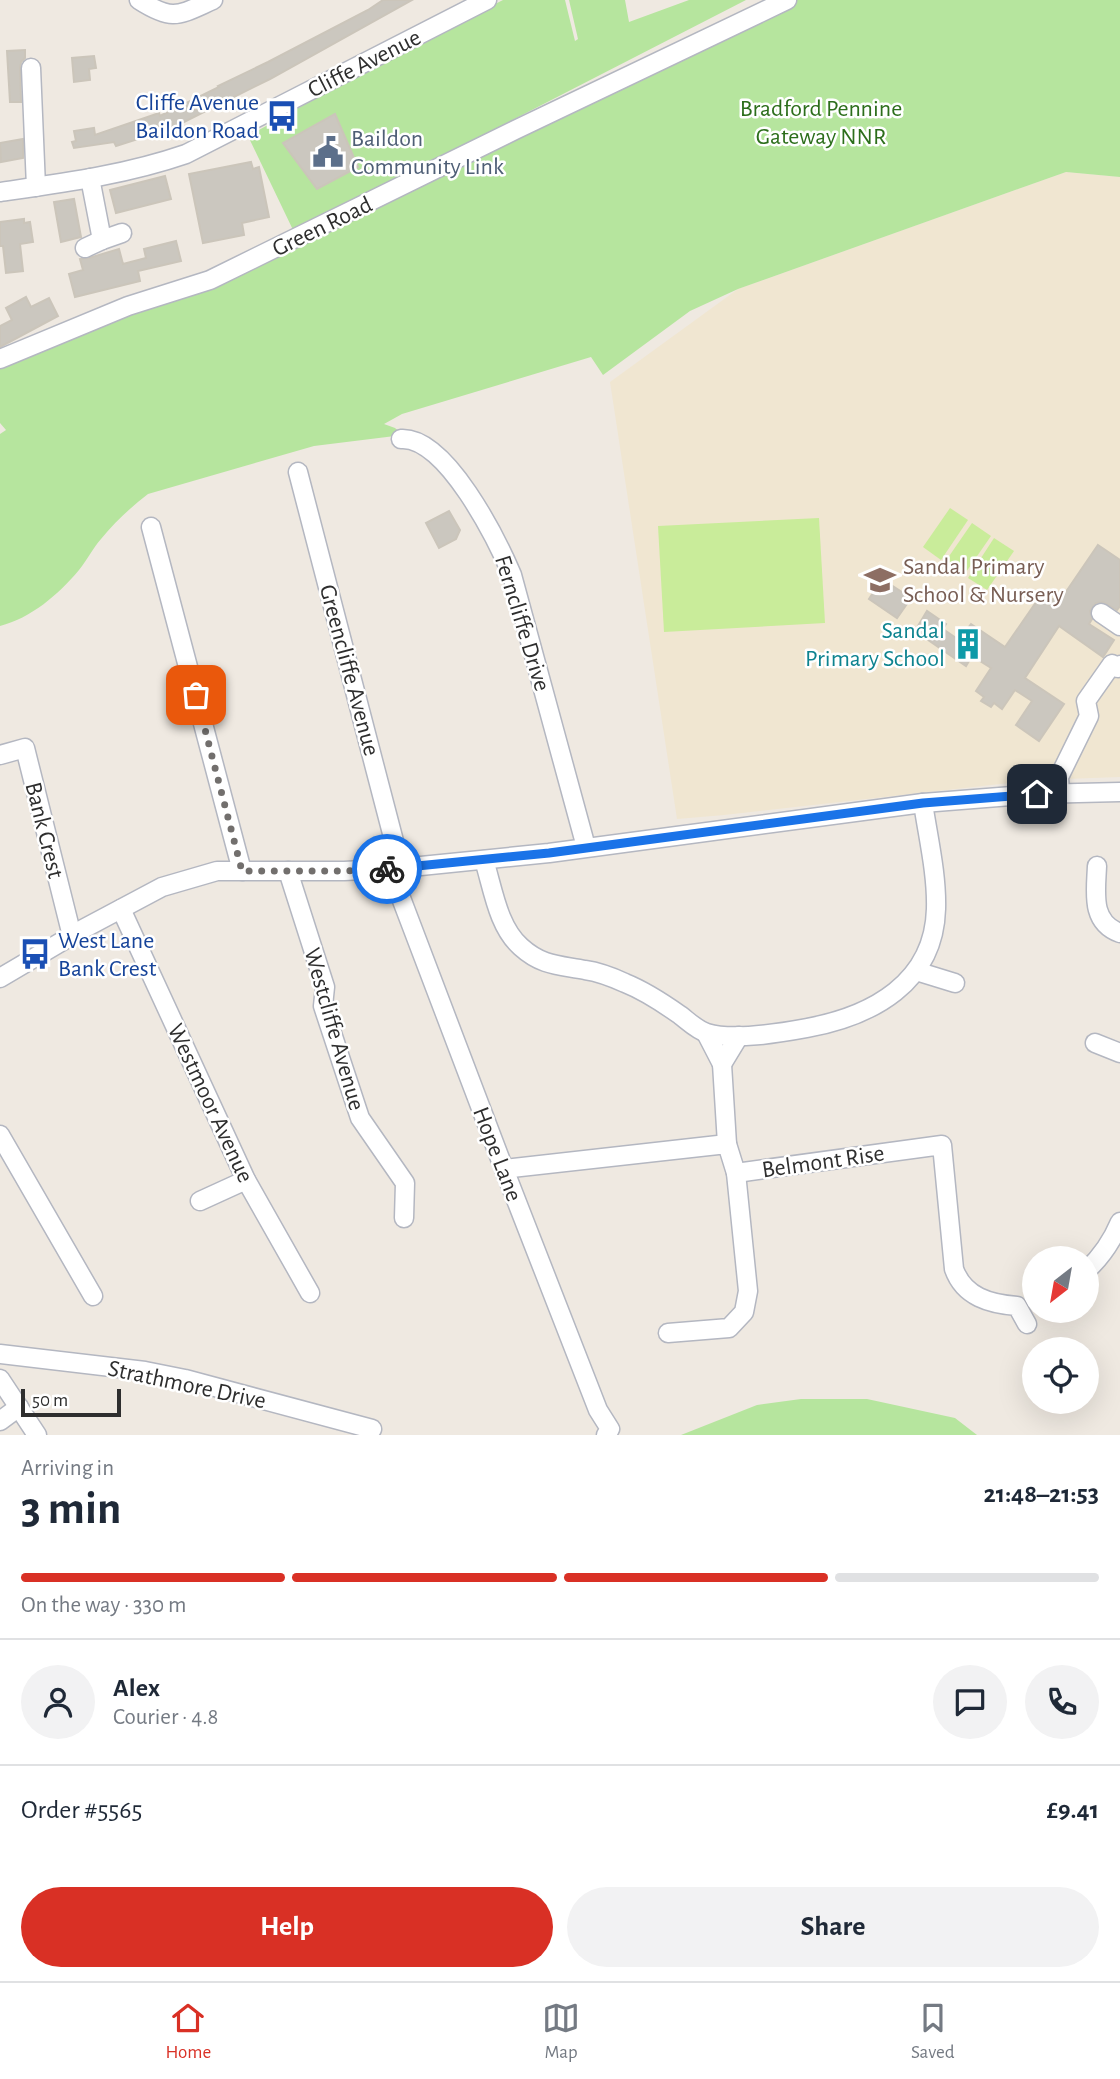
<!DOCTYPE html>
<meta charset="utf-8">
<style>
:root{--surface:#fff;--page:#f2f2f3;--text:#1f2937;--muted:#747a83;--line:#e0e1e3;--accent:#d93025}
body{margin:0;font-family:"Alegreya Sans",sans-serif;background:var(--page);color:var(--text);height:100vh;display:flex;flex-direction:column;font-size:26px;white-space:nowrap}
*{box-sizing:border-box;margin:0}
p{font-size:23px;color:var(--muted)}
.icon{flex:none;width:38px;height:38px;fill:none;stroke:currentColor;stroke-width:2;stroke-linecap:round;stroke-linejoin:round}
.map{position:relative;height:1435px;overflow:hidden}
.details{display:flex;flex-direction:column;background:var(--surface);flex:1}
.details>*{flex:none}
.needle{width:46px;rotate:211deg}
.fabs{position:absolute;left:1022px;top:1246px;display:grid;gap:14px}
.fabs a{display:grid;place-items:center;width:77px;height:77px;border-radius:50%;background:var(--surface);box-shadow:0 7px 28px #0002;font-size:35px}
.scale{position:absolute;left:21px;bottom:18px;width:100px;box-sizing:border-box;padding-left:7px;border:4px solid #2e2e2e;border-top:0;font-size:19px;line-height:24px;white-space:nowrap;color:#2e2e2e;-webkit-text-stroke:5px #fff;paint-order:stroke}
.pin{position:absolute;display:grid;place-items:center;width:60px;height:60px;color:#fff;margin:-30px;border-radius:14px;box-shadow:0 4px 10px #0006}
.courier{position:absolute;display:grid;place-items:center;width:70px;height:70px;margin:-35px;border:5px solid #1a73e8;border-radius:50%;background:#fff;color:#222;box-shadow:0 2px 9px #0007}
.head em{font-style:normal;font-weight:600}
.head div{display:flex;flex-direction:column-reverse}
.head{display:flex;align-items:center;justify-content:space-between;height:119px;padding:0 21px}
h1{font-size:46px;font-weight:600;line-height:52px}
.bar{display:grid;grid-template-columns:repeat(4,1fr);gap:10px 7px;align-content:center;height:84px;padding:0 21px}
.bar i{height:9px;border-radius:5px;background:var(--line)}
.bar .selected{background:var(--accent)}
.bar p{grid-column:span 4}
.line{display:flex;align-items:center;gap:18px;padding:0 21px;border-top:2px solid var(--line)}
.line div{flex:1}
.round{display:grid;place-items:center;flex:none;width:74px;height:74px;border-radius:37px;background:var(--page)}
.cta{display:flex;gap:14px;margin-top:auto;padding:14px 21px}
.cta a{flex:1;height:80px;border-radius:42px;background:var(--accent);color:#fff;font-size:28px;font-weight:600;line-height:80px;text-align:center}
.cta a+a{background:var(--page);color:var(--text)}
.tab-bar{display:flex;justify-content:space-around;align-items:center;height:98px;border-top:2px solid var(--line);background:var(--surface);font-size:19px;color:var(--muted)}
.tab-bar a{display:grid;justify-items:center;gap:4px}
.tab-bar .selected{color:var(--accent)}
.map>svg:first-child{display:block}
.education{fill:#f0e6d1}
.green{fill:#b6e59e}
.pitch{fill:#c9ec9a}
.building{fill:#cbc7bf;stroke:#cbc5ba;stroke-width:2}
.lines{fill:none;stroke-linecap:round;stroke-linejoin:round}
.minor-casing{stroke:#b4b7c1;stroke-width:21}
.minor{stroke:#fff;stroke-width:18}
.done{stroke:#726f6d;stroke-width:7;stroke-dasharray:0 12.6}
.route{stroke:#1a73e8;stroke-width:9}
.labels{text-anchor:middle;stroke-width:5;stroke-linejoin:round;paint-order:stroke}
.street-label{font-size:24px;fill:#2e2e2e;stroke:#fff}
.transit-label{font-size:24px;fill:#164399;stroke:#fff;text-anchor:end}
.park-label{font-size:24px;fill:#2c6e1b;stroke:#fff}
.service-label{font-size:24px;fill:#4e5e75;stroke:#fff;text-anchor:start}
.education-label{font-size:24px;fill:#785e54;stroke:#fff;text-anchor:start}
.culture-label{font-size:24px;fill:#0d838f;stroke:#fff;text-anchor:end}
</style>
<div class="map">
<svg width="1120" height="1435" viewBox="0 0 1120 1435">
<rect width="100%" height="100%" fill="#efe9e1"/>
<path class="education" d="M 1066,172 L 1120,177 L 1120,777 L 1037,780 L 724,815 L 677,819 L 610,382 L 738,289 Z"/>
<g class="green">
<path d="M 503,0 L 565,0 L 575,41 L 578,39 L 569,0 L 625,0 L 629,22 L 689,0 L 746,0 L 294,232 L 248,136 L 380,62 Z"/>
<path d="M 794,0 L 1120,0 L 1120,177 L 1066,172 L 738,289 L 690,311 L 603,375 L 591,357 L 402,414 L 384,424 L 395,428 L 403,435 L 314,446 L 148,494 C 131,507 115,522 101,539 C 93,548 87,560 79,570 C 58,595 31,618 0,626 L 0,434 L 6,430 L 0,423 L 0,369 Z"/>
<path d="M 801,1399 L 867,1399 L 955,1418 L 977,1435 L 681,1435 L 757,1405 Z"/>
</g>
<g class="pitch">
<path d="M 950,508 L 968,520 L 941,560 L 923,547 Z"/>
<path d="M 819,518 L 825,623 L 664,632 L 658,526 Z"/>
<path d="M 972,523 L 991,536 L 964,575 L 945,562 Z"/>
<path d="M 994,538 L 1014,551 L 987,590 L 968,578 Z"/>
</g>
<g class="building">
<path d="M 383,0 L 412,0 L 270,79 L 172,128 L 116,146 L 114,142 L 74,148 L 72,142 L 76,141 L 74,131 L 94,128 L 95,135 L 159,113 L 160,116 L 219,87 L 218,86 L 268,62 L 368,10 Z"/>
<path d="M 25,50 L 25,58 L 21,62 L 20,68 L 21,102 L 10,102 L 7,51 Z"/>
<path d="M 94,56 L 96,68 L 89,69 L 90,80 L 74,82 L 72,58 Z"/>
<path d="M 335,114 L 358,167 L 317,189 L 283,143 Z"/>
<path d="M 23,139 L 23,158 L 1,162 L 0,143 Z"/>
<path d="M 251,162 L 253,169 L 259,167 L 269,217 L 242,223 L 244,235 L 203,243 L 189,174 Z"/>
<path d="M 165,176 L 171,199 L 116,213 L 110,190 Z"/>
<path d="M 74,199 L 81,237 L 61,242 L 54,202 Z"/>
<path d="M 24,219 L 24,223 L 30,222 L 33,242 L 20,244 L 23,271 L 6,273 L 3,246 L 0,246 L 0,222 Z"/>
<path d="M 176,241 L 181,261 L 138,271 L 140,281 L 75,297 L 69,274 L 83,270 L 80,259 L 89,258 L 119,249 L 123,264 L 146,258 L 144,249 Z"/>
<path d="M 26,297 L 31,307 L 49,298 L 58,316 L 0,347 L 0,326 L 12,320 L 6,308 Z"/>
<path d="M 449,511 L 460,530 L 456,539 L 439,548 L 426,523 Z"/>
<path d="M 1098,545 L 1120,560 L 1120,606 L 1117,610 L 1103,602 L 1096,603 L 1090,611 L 1092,619 L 1089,624 L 1114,640 L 1103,657 L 1059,626 L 1025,678 L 1064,704 L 1039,741 L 1016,725 L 1032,701 L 1015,690 L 1002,709 L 994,703 L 991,707 L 981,701 L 984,697 L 976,691 L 991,668 L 972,656 L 966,666 L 915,631 L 927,611 L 946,624 L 943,629 L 959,640 L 971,624 L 1005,647 L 1039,598 L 1049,605 L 1053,599 L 1059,602 Z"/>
<path d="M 882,579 L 911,598 L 897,618 L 869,599 Z"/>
</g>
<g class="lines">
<defs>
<g id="minor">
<path d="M 139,0 C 173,22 179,15 213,0"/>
<path d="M 31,68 L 36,187"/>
<path d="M 90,178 L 102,240 L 122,233"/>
<path d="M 0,192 C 63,183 125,175 186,154 L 487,0"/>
<path d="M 85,248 L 102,240"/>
<path d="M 0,359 L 128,306 L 210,280 L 515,130 L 787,0"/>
<path d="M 401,439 C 446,436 497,540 512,575 L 586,847"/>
<path d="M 298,472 L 401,868"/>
<path d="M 151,527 L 242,871"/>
<path d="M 1101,613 L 1120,626"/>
<path d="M 0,755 L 25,748 L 72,936"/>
<path d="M 1060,793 L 1059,777 L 1089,716 L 1086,701 L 1112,664 L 1118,668 L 1120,665"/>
<path d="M 484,860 C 493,889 498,927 521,947 C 542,966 559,965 585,970 C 599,972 612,977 625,983 C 645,991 663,1003 680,1015 C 688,1021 697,1030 707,1033 C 733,1041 780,1033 807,1028 C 872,1016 934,983 936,909 C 937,874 928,837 923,803"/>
<path d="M 1097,866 C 1096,892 1090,922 1120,933"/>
<path d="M 390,869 L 504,1169 L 598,1410 L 610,1429 L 606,1435"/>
<path d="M 288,871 L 325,987 L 323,1006 L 360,1118 L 405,1183 L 404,1218"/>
<path d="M 121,909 L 246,1180 L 310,1293"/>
<path d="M 916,971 L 955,983"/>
<path d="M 0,978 L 83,929 L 162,887 L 217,871 L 344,871 L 401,868 L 549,853 L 923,803 L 1037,794 L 1120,792"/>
<path d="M 706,1033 L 722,1064 L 739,1036"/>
<path d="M 1095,1043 L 1120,1053"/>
<path d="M 722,1064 L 727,1144"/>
<path d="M 0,1135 L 93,1296"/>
<path d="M 504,1169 L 727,1144 L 736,1173 L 942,1145 L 954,1269 C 964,1297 990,1304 1017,1306 L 1027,1324"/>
<path d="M 200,1201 L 246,1180"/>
<path d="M 1087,1270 C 1102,1256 1112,1241 1120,1222"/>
<path d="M 668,1333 L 729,1328 L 744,1312 L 748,1291 L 736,1173"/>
<path d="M 0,1354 L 145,1371 L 185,1379 L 372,1429"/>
<path d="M 0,1379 L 37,1435"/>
<path d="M 0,1421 L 19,1407"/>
</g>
</defs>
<use href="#minor" class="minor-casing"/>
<use href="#minor" class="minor"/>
</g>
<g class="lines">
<path class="done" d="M 196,695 L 242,871 L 344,871 L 387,869"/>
<path class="route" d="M 387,869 L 549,853 L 923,803 L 1037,794"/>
</g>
<defs>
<symbol id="bus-bare" viewBox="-9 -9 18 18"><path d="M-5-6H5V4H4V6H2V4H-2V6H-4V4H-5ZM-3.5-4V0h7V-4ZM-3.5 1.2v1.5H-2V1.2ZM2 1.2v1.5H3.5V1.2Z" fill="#1a4fb4" stroke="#fff" stroke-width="2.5" paint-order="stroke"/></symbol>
<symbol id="civic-bare" viewBox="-9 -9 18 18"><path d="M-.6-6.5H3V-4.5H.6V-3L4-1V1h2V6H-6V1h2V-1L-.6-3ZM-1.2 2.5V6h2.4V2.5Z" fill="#5c6f8a" stroke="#fff" stroke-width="2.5" paint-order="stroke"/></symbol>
<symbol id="school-bare" viewBox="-9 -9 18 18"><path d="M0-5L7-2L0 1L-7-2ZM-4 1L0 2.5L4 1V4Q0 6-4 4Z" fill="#8d6e63" stroke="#fff" stroke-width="2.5" paint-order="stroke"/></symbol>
<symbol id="building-bare" viewBox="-9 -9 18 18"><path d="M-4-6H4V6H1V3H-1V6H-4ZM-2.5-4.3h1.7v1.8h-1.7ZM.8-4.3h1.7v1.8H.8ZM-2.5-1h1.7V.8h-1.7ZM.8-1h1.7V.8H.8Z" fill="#0f9aa8" stroke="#fff" stroke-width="2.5" paint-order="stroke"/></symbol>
</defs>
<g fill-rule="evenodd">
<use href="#bus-bare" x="260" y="94" width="44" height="44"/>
<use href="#civic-bare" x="306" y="130" width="44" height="44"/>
<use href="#school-bare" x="858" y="558" width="44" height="44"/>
<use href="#building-bare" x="946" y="622" width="44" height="44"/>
<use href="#bus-bare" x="13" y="932" width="44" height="44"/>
</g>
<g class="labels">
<g class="street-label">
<text transform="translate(364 63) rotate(-27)" y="8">Cliffe Avenue</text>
<text transform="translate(322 226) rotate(-26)" y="8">Green Road</text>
<text transform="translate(523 623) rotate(73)" y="8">Ferncliffe Drive</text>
<text transform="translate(350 670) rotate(75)" y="8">Greencliffe Avenue</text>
<text transform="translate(45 830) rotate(76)" y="8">Bank Crest</text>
<text transform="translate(335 1029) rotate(74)" y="8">Westcliffe Avenue</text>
<text transform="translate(211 1103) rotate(65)" y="8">Westmoor Avenue</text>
<text transform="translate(498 1154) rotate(69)" y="8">Hope Lane</text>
<text transform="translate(823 1161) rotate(-8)" y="8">Belmont Rise</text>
<text transform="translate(187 1384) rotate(12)" y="8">Strathmore Drive</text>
</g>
<g class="transit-label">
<text x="259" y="110">Cliffe Avenue<tspan x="259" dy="28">Baildon Road</tspan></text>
<text x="58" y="948" text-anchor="start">West Lane<tspan x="58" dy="28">Bank Crest</tspan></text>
</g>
<g class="park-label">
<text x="821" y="116">Bradford Pennine<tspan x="821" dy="28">Gateway NNR</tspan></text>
</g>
<g class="service-label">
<text x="351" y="146">Baildon<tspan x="351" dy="28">Community Link</tspan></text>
</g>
<g class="education-label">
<text x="903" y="574">Sandal Primary<tspan x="903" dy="28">School &amp; Nursery</tspan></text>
</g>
<g class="culture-label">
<text x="945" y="638">Sandal<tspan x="945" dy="28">Primary School</tspan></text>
</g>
</g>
</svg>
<div class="fabs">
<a><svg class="needle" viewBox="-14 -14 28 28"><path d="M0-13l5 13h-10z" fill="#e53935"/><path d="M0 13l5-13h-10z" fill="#747a83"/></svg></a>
<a><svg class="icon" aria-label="locate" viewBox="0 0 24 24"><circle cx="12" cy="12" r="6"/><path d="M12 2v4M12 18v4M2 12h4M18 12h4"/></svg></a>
</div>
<div class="scale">50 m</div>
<div class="pin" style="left:196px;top:695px;background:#ea580c"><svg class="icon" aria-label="bag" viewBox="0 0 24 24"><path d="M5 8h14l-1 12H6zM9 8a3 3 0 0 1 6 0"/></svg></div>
<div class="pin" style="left:1037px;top:794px;background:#1f2937"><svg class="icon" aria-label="home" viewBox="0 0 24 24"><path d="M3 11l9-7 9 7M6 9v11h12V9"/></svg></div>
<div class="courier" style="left:387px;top:869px"><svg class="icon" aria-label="bike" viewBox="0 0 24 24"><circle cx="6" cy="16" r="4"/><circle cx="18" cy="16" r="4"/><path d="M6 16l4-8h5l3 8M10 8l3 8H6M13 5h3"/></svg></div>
</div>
<section class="details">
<div class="head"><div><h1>3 min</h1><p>Arriving in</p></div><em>21:48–21:53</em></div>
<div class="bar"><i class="selected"></i><i class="selected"></i><i class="selected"></i><i></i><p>On the way · 330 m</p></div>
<div class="line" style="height:126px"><a class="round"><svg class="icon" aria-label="person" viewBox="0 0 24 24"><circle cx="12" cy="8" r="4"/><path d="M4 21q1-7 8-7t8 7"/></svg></a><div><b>Alex</b><p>Courier · 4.8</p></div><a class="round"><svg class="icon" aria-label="chat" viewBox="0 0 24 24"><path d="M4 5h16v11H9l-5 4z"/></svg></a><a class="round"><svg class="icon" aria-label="phone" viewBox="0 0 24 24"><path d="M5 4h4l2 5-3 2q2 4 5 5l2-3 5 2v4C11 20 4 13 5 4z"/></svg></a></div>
<div class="line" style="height:91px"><div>Order #5565</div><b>£9.41</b></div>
<div class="cta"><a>Help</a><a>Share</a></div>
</section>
<nav class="tab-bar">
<a class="selected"><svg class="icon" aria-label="home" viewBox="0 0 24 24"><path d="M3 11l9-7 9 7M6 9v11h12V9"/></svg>Home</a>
<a><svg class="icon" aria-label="map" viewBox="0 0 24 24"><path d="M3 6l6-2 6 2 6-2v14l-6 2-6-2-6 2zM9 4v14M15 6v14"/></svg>Map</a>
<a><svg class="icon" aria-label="saved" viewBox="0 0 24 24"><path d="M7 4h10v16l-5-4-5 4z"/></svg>Saved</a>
</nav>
